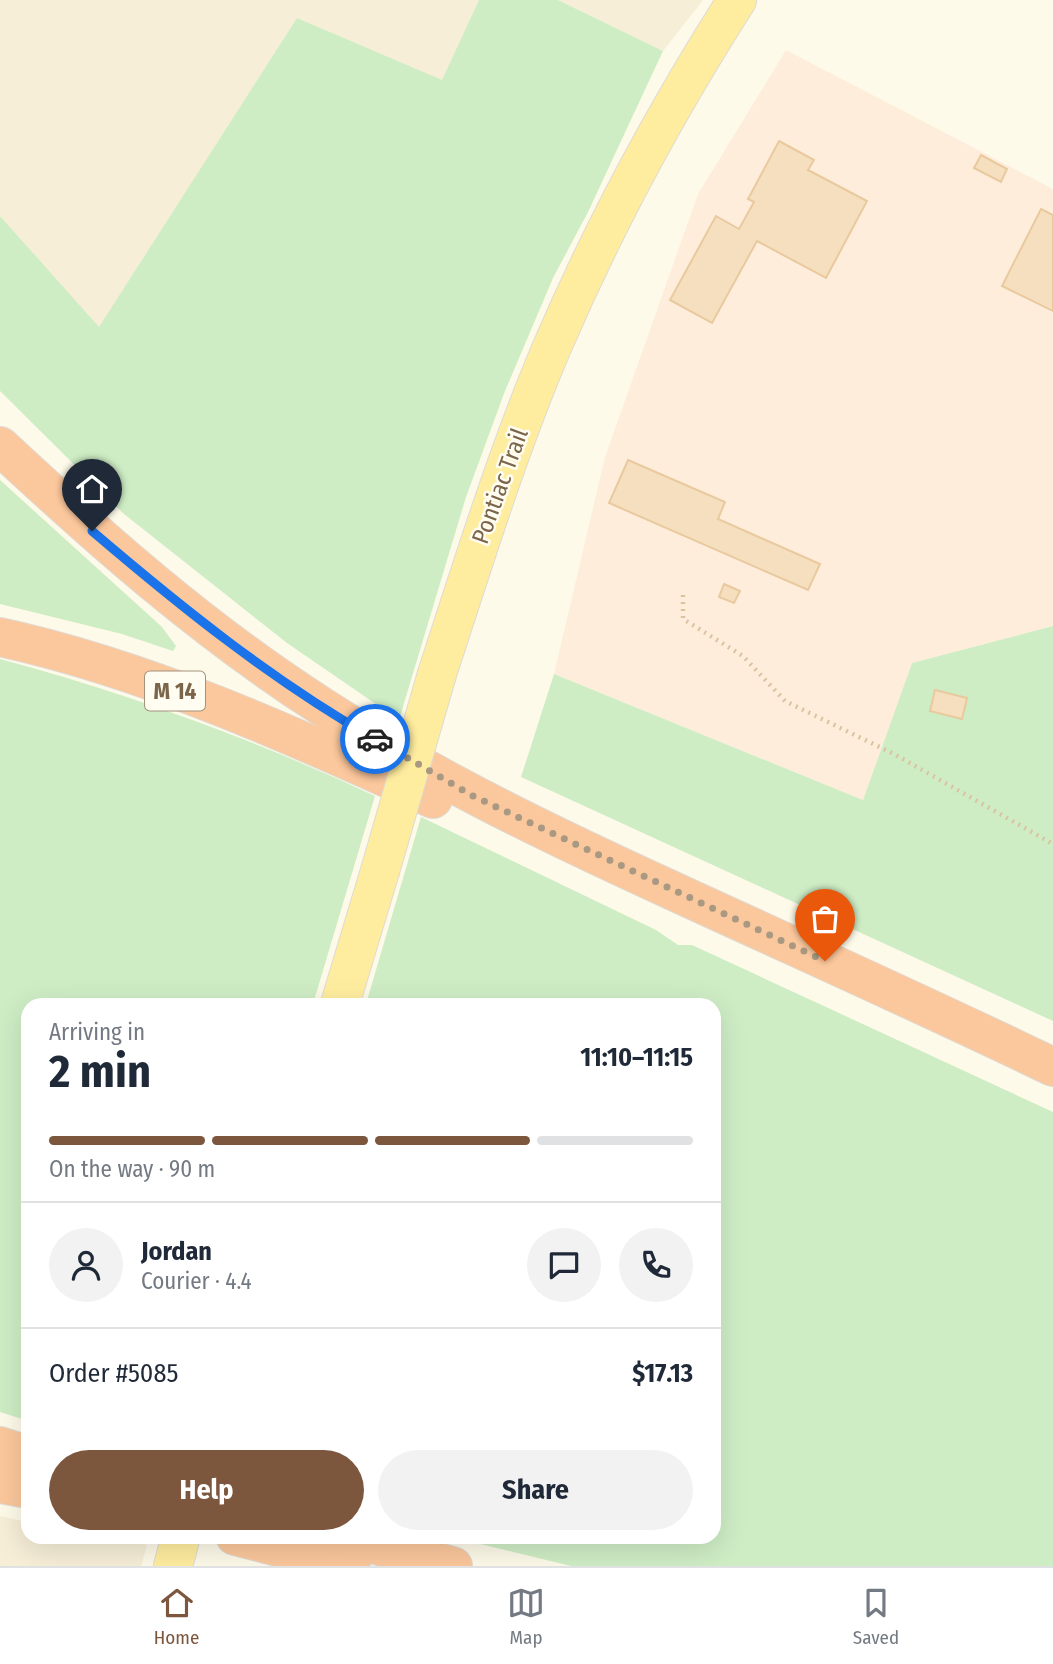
<!DOCTYPE html>
<meta charset="utf-8">
<style>
:root{--surface:#fff;--page:#f2f2f3;--text:#1f2937;--muted:#747a83;--line:#e0e1e3;--accent:#7d563e}
body{margin:0;font-family:"Fira Sans Condensed",sans-serif;background:var(--page);color:var(--text);height:100vh;display:flex;flex-direction:column;font-size:26px;white-space:nowrap}
*{box-sizing:border-box;margin:0}
p{font-size:23px;color:var(--muted)}
.icon{flex:none;width:38px;height:38px;fill:none;stroke:currentColor;stroke-width:2;stroke-linecap:round;stroke-linejoin:round}
.map{position:relative;flex:1;overflow:hidden}
.sheet{position:absolute;left:21px;top:998px;width:700px;height:546px;display:flex;flex-direction:column;background:var(--surface);border-radius:21px;box-shadow:0 7px 28px #0002}
.sheet>*{flex:none}
.pin{position:absolute;display:grid;place-items:center;width:60px;height:60px;color:#fff;margin:-72px -30px;border-radius:50% 50% 50% 0;rotate:-45deg;box-shadow:0 0 7px #0007}
.pin .icon{rotate:45deg}
.courier{position:absolute;display:grid;place-items:center;width:70px;height:70px;margin:-35px;border:5px solid #1a73e8;border-radius:50%;background:#fff;color:#222;box-shadow:0 2px 9px #0007}
.overview em{font-style:normal;font-weight:700}
.overview div{display:flex;flex-direction:column-reverse}
.overview{display:flex;align-items:center;justify-content:space-between;height:119px;padding:0 28px}
h1{font-size:46px;font-weight:700;line-height:52px}
.bar{display:grid;grid-template-columns:repeat(4,1fr);gap:10px 7px;align-content:center;height:84px;padding:0 28px}
.bar i{height:9px;border-radius:5px;background:var(--line)}
.bar .on{background:var(--accent)}
.bar p{grid-column:span 4}
.line{display:flex;align-items:center;gap:18px;padding:0 28px;border-top:2px solid var(--line)}
.line div{flex:1}
.round{display:grid;place-items:center;flex:none;width:74px;height:74px;border-radius:37px;background:var(--page)}
.cta{display:flex;gap:14px;margin-top:auto;padding:14px 28px}
.cta a{flex:1;height:80px;border-radius:42px;background:var(--accent);color:#fff;font-size:28px;font-weight:700;line-height:80px;text-align:center}
.cta a+a{background:var(--page);color:var(--text)}
.dock{display:flex;justify-content:space-around;align-items:center;height:98px;border-top:2px solid var(--line);background:var(--surface);font-size:19px;color:var(--muted)}
.dock a{display:grid;justify-items:center;gap:4px}
.dock .on{color:var(--accent)}
.map>svg:first-child{display:block}
.residential{fill:#f6eed7}
.commercial{fill:#ffeddc}
.green{fill:#ceedc5}
.building{fill:#f5dfbf;stroke:#e9c99e;stroke-width:2}
.lines{fill:none;stroke-linecap:round;stroke-linejoin:round}
.major-casing{stroke:#dfdad4;stroke-width:40}
.highway-casing{stroke:#dfdad4;stroke-width:40}
.path{stroke:#dbc3a1;stroke-width:4.5;stroke-dasharray:2 5;stroke-linecap:butt}
.major{stroke:#ffed9f;stroke-width:38}
.highway{stroke:#fbc79c;stroke-width:38}
.major-bridge-casing{stroke:#dfdad4;stroke-width:40;stroke-linecap:butt}
.major-bridge{stroke:#ffed9f;stroke-width:38}
.done{stroke:#a99982;stroke-width:7;stroke-dasharray:0 12.6}
.route{stroke:#1a73e8;stroke-width:9}
.labels{text-anchor:middle;stroke-width:5;stroke-linejoin:round;paint-order:stroke}
.shield{fill:#fffcf1;stroke:#a3927c;stroke-width:2}
.shield-label{font-size:23px;font-weight:bold;fill:#7b654a}
.street-label{font-size:24px;fill:#7b654a;stroke:#fffcf1}
</style>
<div class="map">
<svg width="1053" height="1566" viewBox="0 0 1053 1566">
<rect width="100%" height="100%" fill="#fefae9"/>
<g class="residential">
<path d="M 0,0 L 479,0 L 442,81 L 297,18 L 99,328 L 0,216 Z"/>
<path d="M 558,0 L 703,0 L 663,51 Z"/>
<path d="M 0,1516 L 28,1522 L 28,1536 L 103,1537 L 147,1545 L 141,1566 L 0,1566 Z"/>
</g>
<path class="commercial" d="M 786,50 L 1053,189 L 1053,626 L 912,663 L 863,800 L 554,674 L 605,457 L 698,194 Z"/>
<g class="green">
<path d="M 479,0 L 558,0 L 663,51 L 588,212 L 553,278 L 505,391 L 466,497 L 399,720 L 287,643 L 124,514 L 0,391 L 0,216 L 99,327 L 297,18 L 442,80 Z"/>
<path d="M 0,480 L 162,627 L 176,646 L 173,651 L 122,634 L 0,604 Z"/>
<path d="M 1053,626 L 1053,1021 L 521,777 L 554,674 L 863,800 L 912,663 Z"/>
<path d="M 0,659 C 130,694 253,739 375,796 L 313,1004 L 28,1004 L 28,1421 L 0,1412 Z"/>
<path d="M 421,817 L 656,930 L 678,945 L 692,945 L 1053,1112 L 1053,1566 L 571,1566 L 452,1537 L 714,1536 L 714,1004 L 366,1004 Z"/>
</g>
<g class="building">
<path d="M 779,141 L 814,160 L 808,170 L 867,201 L 826,278 L 757,241 L 712,323 L 670,300 L 716,216 L 739,229 L 754,202 L 748,199 Z"/>
<path d="M 981,155 L 1007,169 L 1001,182 L 974,168 Z"/>
<path d="M 1041,209 L 1053,215 L 1053,311 L 1002,286 Z"/>
<path d="M 628,460 L 725,502 L 718,519 L 820,564 L 808,590 L 609,503 Z"/>
<path d="M 724,584 L 740,591 L 734,603 L 719,597 Z"/>
<path d="M 935,690 L 967,698 L 962,719 L 930,711 Z"/>
</g>
<g class="lines">
<defs>
<g id="major">
<path d="M 437,674 C 473,564 507,453 552,347 C 604,226 666,111 737,0"/>
<path d="M 340,1004 L 380,871"/>
<path d="M 173,1566 L 181,1536"/>
</g>
<g id="highway">
<path d="M 0,446 C 101,540 204,631 321,706 C 432,778 551,835 671,890 C 799,949 927,1006 1053,1067"/>
<path d="M 0,637 C 150,670 294,736 433,799"/>
<path d="M 0,1446 L 28,1455"/>
<path d="M 0,1484 L 28,1489"/>
<path d="M 235,1536 L 351,1566"/>
<path d="M 342,1536 L 453,1566"/>
</g>
</defs>
<use href="#major" class="major-casing"/>
<use href="#highway" class="highway-casing"/>
<path class="path" d="M 683,595 L 683,619 L 743,656 L 785,701 L 894,754 L 1053,844"/>
<use href="#major" class="major"/>
<use href="#highway" class="highway"/>
<defs>
<path id="major-bridge" d="M 380,871 L 437,674"/>
</defs>
<use href="#major-bridge" class="major-bridge-casing"/>
<use href="#major-bridge" class="major-bridge"/>
</g>
<g class="lines">
<path class="done" d="M 375,739 L 473,796 L 825,961"/>
<path class="route" d="M 92,531 C 181,607 273,681 375,739"/>
</g>
<g class="labels">
<rect class="shield" x="145" y="671.5" width="60" height="39" rx="5"/>
<g class="shield-label">
<text x="175" y="699">M 14</text>
</g>
<g class="street-label">
<text transform="translate(500 486) rotate(-70)" y="8">Pontiac Trail</text>
</g>
</g>
</svg>
<div class="pin" style="left:825px;top:961px;background:#ea580c"><svg class="icon" aria-label="bag" viewBox="0 0 24 24"><path d="M5 8h14l-1 12H6zM9 8a3 3 0 0 1 6 0"/></svg></div>
<div class="pin" style="left:92px;top:531px;background:#1f2937"><svg class="icon" aria-label="home" viewBox="0 0 24 24"><path d="M3 11l9-7 9 7M6 9v11h12V9"/></svg></div>
<div class="courier" style="left:375px;top:739px"><svg class="icon" aria-label="car" viewBox="0 0 24 24"><path d="M5 17H2v-5l4-1 3-4h7l3 4 3 1v5h-3M9 17h6M6 11h13"/><circle cx="7" cy="17" r="2"/><circle cx="17" cy="17" r="2"/></svg></div>
<section class="sheet">
<div class="overview"><div><h1>2 min</h1><p>Arriving in</p></div><em>11:10–11:15</em></div>
<div class="bar"><i class="on"></i><i class="on"></i><i class="on"></i><i></i><p>On the way · 90 m</p></div>
<div class="line" style="height:126px"><a class="round"><svg class="icon" aria-label="person" viewBox="0 0 24 24"><circle cx="12" cy="8" r="4"/><path d="M4 21q1-7 8-7t8 7"/></svg></a><div><b>Jordan</b><p>Courier · 4.4</p></div><a class="round"><svg class="icon" aria-label="chat" viewBox="0 0 24 24"><path d="M4 5h16v11H9l-5 4z"/></svg></a><a class="round"><svg class="icon" aria-label="phone" viewBox="0 0 24 24"><path d="M5 4h4l2 5-3 2q2 4 5 5l2-3 5 2v4C11 20 4 13 5 4z"/></svg></a></div>
<div class="line" style="height:91px"><div>Order #5085</div><b>$17.13</b></div>
<div class="cta"><a>Help</a><a>Share</a></div>
</section>
</div>
<nav class="dock">
<a class="on"><svg class="icon" aria-label="home" viewBox="0 0 24 24"><path d="M3 11l9-7 9 7M6 9v11h12V9"/></svg>Home</a>
<a><svg class="icon" aria-label="map" viewBox="0 0 24 24"><path d="M3 6l6-2 6 2 6-2v14l-6 2-6-2-6 2zM9 4v14M15 6v14"/></svg>Map</a>
<a><svg class="icon" aria-label="saved" viewBox="0 0 24 24"><path d="M7 4h10v16l-5-4-5 4z"/></svg>Saved</a>
</nav>
